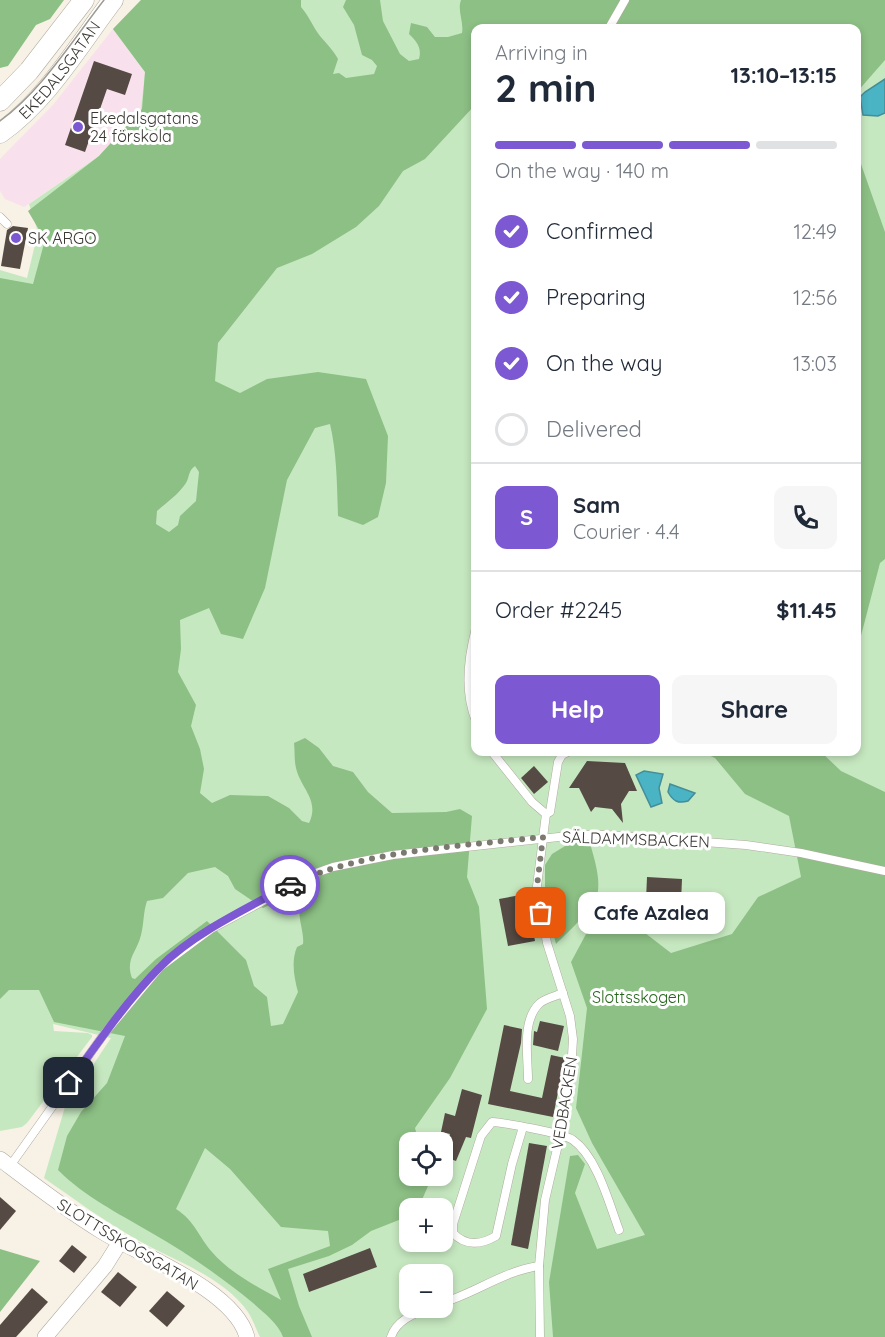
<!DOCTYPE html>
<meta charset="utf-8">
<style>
:root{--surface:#fff;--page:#f6f6f7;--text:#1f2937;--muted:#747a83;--line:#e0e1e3;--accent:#7c58d2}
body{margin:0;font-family:Quicksand,sans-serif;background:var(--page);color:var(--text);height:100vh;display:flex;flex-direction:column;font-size:22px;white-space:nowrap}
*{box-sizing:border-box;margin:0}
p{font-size:20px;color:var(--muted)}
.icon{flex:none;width:33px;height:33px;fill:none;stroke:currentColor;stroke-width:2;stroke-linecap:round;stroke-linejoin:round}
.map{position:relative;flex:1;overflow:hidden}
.sheet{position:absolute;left:471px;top:24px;width:390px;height:732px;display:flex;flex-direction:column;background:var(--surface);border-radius:12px;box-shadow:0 3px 9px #0003}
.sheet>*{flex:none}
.buttons{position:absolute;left:399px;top:1132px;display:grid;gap:12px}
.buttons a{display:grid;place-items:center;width:54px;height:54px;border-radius:12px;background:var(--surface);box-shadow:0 3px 9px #0003;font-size:30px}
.pin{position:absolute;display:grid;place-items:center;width:51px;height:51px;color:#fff;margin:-26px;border-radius:12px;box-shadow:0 3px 9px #0006}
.courier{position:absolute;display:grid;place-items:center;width:60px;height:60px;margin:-30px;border:4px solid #7c58d2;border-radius:50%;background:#fff;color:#222;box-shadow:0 2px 8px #0007}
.bubble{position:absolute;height:42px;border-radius:12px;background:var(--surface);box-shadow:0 3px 9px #0003;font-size:20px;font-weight:700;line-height:42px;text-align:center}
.summary em{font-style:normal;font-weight:700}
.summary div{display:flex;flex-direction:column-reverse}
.summary{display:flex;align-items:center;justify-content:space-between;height:102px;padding:0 24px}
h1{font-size:39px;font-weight:700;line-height:45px}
.bar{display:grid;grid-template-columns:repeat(4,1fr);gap:9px 6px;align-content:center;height:72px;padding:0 24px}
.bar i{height:8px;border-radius:4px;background:var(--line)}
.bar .active{background:var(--accent)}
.bar p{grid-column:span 4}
.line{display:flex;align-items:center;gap:15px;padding:0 24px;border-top:2px solid var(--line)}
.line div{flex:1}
.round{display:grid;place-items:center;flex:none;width:63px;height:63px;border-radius:12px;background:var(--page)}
ol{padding:0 24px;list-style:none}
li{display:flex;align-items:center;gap:18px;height:66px}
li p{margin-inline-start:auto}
li .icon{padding:6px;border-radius:50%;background:var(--accent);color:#fff;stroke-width:4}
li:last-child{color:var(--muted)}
li i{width:33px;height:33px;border:3px solid var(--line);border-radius:50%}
.primary-button{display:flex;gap:12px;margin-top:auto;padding:12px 24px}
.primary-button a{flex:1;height:69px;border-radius:12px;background:var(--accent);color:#fff;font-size:24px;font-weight:700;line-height:69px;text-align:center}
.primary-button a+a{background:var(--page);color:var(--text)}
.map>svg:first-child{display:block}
.education{fill:#f8e1ed}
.green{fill:#c6e8c0;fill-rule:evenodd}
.forest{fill:#8dc085;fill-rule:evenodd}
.water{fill:#4ab3c4;stroke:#458e98;stroke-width:1.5}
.building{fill:#564b44}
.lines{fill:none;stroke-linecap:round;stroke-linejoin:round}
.service-casing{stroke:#afaa9e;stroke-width:9}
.minor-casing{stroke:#afaa9e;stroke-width:16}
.tertiary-casing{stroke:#afaa9e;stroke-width:21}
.service{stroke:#fff;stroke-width:8}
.minor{stroke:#fff;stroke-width:15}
.tertiary{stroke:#fff;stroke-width:20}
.tram{stroke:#9e9b92;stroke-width:1.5}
.done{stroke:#7c7971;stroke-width:6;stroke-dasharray:0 10.8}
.route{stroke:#7c58d2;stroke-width:8}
.poi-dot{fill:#7c58d2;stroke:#fff;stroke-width:2}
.labels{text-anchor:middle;stroke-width:6;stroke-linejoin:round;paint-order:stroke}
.street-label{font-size:16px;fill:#3a3833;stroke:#fff}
.poi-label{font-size:16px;fill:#3a3833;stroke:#fff;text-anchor:start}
.park-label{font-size:16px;fill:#246619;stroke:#fff}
</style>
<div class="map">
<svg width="885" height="1337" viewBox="0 0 885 1337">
<rect width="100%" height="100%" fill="#f7f2e5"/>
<path class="education" d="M 113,29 L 145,72 L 142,109 L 99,156 L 24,207 L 5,199 L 0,191 L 0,159 L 53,105 Z"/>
<path class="green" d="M 141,0 L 885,0 L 885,1337 L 260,1337 C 256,1329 253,1320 248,1312 C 223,1276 172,1260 136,1239 C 104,1221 74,1199 44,1178 L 65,1107 L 111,1038 L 53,1024 L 54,1031 L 88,1033 L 92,1035 L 92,1037 L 27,1123 L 22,1127 L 0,1131 L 0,270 L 27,278 L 38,232 L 29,204 L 99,156 L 141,109 L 145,72 L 113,29 ZM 476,28 L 856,28 L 856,752 L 476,752 ZM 410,1143 L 442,1143 L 442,1176 L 410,1176 ZM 410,1209 L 442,1209 L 442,1242 L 410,1242 ZM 410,1275 L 442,1275 L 442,1308 L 410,1308 Z"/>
<g class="forest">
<path d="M 0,0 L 64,0 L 50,19 L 36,25 L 8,66 L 0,68 Z"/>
<path d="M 141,0 L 301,0 L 301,7 C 309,16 313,27 320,36 C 327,44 333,50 338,59 L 333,74 L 339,73 L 346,78 L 374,74 L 377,66 L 372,60 L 362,55 L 354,25 L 343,7 L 346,0 L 380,0 L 383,21 L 400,54 L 409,61 L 419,59 C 422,48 417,42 409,34 L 411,23 L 427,27 L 435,37 L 448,37 L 462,33 C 464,21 457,11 461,0 L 885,0 L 885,60 L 857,92 L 856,28 L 476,28 L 475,105 L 425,159 L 403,171 L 379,206 L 356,227 L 312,254 L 277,268 L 218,343 L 215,381 L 240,393 L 267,379 L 318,372 L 366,379 L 388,436 L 386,483 L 378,517 L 363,525 L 338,516 C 337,486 337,454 330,424 L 315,428 L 287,480 L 265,588 L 243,639 L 221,634 L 209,608 L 180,620 L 181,649 L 178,672 L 196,705 L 191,726 L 200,749 L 204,769 L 200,793 L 212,803 L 230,795 L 268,796 L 289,808 L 302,821 L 309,823 C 320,800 301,789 296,768 C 294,760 295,751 294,743 L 305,738 L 319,748 L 333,766 L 353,772 L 368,792 L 392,813 L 446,812 L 460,809 L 472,816 L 467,877 L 479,907 L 487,1009 L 450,1078 L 415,1128 L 419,1143 L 410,1143 L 410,1176 L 426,1176 L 428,1186 L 418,1209 L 410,1209 L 409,1216 L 371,1231 L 352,1245 L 329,1256 L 288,1269 L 299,1306 L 312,1337 L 283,1337 C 279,1324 263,1312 253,1303 C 220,1276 187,1253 150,1232 C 118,1213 85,1197 58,1170 L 67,1136 L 81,1112 L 107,1083 L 125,1036 L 54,1022 L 39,990 L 9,990 L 0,999 L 0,278 L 33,284 L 45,240 L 28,211 L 99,156 L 142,109 L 145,72 L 113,29 ZM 195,466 L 199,472 L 196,501 L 180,516 L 178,525 L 169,532 L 156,524 L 157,511 C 166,503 179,494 186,483 C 190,476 188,471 195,466 ZM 215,867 L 228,876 L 235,889 L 263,908 L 309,886 L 309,892 C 290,905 305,927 303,944 L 297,947 C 291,961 294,977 298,992 L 283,1024 L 271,1026 L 267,997 L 254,986 L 246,960 L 207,921 L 156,959 L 135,979 L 132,978 C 125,959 137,952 141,935 C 144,924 143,913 147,901 L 163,898 L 188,873 ZM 205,1148 L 230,1169 L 281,1227 L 328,1231 L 330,1246 L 268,1269 L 281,1300 C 258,1287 230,1273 212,1252 C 198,1236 195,1221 176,1209 Z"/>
<path d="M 856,150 L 885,232 L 885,559 L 880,563 L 857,651 Z"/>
<path d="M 702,752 L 821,752 L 841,771 L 885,792 L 885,1337 L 553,1337 L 549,1282 L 570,1156 L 578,1155 L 585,1164 L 575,1193 L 597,1249 L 645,1235 L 592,1143 L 576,1108 L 587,1008 L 571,962 L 586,934 L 623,916 L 671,953 L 732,934 L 758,897 L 801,877 L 789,816 L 745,794 L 715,758 Z"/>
<path d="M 570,843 L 590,843 C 594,858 600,876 598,891 C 595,908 568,932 556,944 L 545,903 L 545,865 L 552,854 Z"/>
<path d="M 0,1249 L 40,1261 L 0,1312 Z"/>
</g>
<g class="water">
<path d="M 885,79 L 885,113 L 878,116 L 863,115 L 860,97 L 865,92 Z"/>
<path d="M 644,771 L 663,774 L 659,788 L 662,803 L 651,807 L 636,775 Z"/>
<path d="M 670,784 L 695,793 L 688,801 C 678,804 673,801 668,792 Z"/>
</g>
<g class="building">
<path d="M 94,61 L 132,74 L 125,95 L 107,89 L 85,152 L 65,145 Z"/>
<path d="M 13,226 L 28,228 L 20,269 L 1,266 L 7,230 Z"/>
<path d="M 587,761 L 625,763 L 637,791 L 629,791 L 621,804 L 623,823 L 612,809 L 595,807 L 591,812 L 579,788 L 569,788 Z"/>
<path d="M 534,766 L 548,782 L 534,794 L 521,778 Z"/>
<path d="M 647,877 L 682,879 L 681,902 L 646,900 Z"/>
<path d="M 526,894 L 535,941 L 508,946 L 499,899 Z"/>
<path d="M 540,1021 L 564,1026 L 558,1051 L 533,1045 L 534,1031 L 537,1032 Z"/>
<path d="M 504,1025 L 522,1029 L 521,1043 L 510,1091 L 542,1098 L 551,1055 L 565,1058 L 553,1117 L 488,1104 Z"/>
<path d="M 462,1089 L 482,1095 L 471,1138 L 466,1137 L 456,1161 L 442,1156 L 450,1134 L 441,1132 L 445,1113 L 455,1116 Z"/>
<path d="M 529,1143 L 547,1146 L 528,1249 L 511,1245 Z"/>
<path d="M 0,1197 L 16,1211 L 0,1230 Z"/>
<path d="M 72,1245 L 87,1257 L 74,1273 L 59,1261 Z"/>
<path d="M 370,1248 L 377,1267 L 309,1292 L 303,1274 Z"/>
<path d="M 118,1272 L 137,1287 L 120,1307 L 101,1292 Z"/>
<path d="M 32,1288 L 48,1302 L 16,1337 L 0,1337 L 0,1325 Z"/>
<path d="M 167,1291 L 185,1306 L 167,1327 L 149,1311 Z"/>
</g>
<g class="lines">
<defs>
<g id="service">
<path d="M 609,28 L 625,0"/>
<path d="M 0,217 L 7,224"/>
<path d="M 476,628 C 468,658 464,692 476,721"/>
<path d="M 492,752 L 532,802 L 546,814 L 537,886 L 547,943 L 570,1016 L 573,1039 L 571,1072 L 560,1136 L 545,1200 L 539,1266 L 540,1337"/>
<path d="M 546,814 L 550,812 L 558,762 L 562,755 L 568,752"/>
<path d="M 528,1079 C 528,1056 521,1020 540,1003 C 546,998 556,996 563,993"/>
<path d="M 523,1127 L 512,1164 L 496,1236 C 481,1245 465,1246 453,1233 L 453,1224 L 481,1136 L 492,1122 C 506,1123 563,1133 573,1140 C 597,1157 609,1203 619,1230"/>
<path d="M 10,1166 L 104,1034 L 160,967 L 211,929 L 316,873 L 333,867 L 393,855 L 577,835 L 606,835 L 746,845 L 801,853 L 885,871"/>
<path d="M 442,1303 C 475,1293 504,1271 539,1266"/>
<path d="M 391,1337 C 396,1321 413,1314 428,1308"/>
</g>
<g id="minor">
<path d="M 0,1159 C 33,1184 65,1209 101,1231 C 141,1256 234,1289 247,1337"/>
<path d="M 45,1337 L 105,1266 L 120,1242"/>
</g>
<g id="tertiary">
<path d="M 0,101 L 29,71 L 84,0"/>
<path id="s1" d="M 0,133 C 48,99 78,46 113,0"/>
</g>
</defs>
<use href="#service" class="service-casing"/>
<use href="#minor" class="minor-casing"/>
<use href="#tertiary" class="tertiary-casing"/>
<use href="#service" class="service"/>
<use href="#minor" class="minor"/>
<use href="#tertiary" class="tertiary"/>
<path class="tram" d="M 0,121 C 42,90 72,41 104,0"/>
</g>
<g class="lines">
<path class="done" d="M 290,885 C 362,850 464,846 543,837 L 537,886 L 541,913"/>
<path class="route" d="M 69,1083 C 97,1044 125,1003 159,968 C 192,934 249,907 290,885"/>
</g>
<g class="poi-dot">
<circle cx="78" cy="127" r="6"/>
<circle cx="16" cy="238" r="6"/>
</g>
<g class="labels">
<g class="street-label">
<text dy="6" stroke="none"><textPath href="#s1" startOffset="87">EKEDALSGATAN</textPath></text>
<text transform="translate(636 839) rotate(2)" y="6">SÄLDAMMSBACKEN</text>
<text transform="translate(564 1103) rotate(-81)" y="6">VEDBACKEN</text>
<text transform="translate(128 1244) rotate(31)" y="6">SLOTTSSKOGSGATAN</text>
</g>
<g class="poi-label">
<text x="90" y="124">Ekedalsgatans<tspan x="90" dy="18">24 förskola</tspan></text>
<text x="28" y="244">SK ARGO</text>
</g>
<g class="park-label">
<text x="639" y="1003">Slottsskogen</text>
</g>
</g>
</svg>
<div class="buttons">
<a><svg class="icon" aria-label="locate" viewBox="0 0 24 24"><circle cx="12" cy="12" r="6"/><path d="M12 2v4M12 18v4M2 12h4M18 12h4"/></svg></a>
<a>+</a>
<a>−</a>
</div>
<div class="pin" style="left:541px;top:913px;background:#ea580c"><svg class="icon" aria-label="bag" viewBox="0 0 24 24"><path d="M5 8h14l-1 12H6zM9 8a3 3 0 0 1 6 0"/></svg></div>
<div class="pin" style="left:69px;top:1083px;background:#1f2937"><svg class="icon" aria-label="home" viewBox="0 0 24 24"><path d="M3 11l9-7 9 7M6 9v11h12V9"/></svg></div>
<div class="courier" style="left:290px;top:885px"><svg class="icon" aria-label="car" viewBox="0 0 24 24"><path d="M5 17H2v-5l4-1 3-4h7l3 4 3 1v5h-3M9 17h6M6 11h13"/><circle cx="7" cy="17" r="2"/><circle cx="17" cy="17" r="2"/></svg></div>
<div class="bubble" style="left:578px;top:892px;width:147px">Cafe Azalea</div>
<section class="sheet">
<div class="summary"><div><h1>2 min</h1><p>Arriving in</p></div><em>13:10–13:15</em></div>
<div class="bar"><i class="active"></i><i class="active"></i><i class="active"></i><i></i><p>On the way · 140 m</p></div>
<ol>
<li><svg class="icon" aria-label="check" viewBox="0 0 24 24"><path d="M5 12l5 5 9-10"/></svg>Confirmed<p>12:49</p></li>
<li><svg class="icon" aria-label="check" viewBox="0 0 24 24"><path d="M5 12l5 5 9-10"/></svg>Preparing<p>12:56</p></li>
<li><svg class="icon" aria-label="check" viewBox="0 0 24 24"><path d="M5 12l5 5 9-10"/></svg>On the way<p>13:03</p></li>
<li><i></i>Delivered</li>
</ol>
<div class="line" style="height:108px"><b class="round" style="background:var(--accent);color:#fff">S</b><div><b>Sam</b><p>Courier · 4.4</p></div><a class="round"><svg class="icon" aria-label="phone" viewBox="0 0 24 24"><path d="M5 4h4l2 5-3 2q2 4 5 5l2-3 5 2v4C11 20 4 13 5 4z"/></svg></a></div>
<div class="line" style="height:78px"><div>Order #2245</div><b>$11.45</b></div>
<div class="primary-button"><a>Help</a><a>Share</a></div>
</section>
</div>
